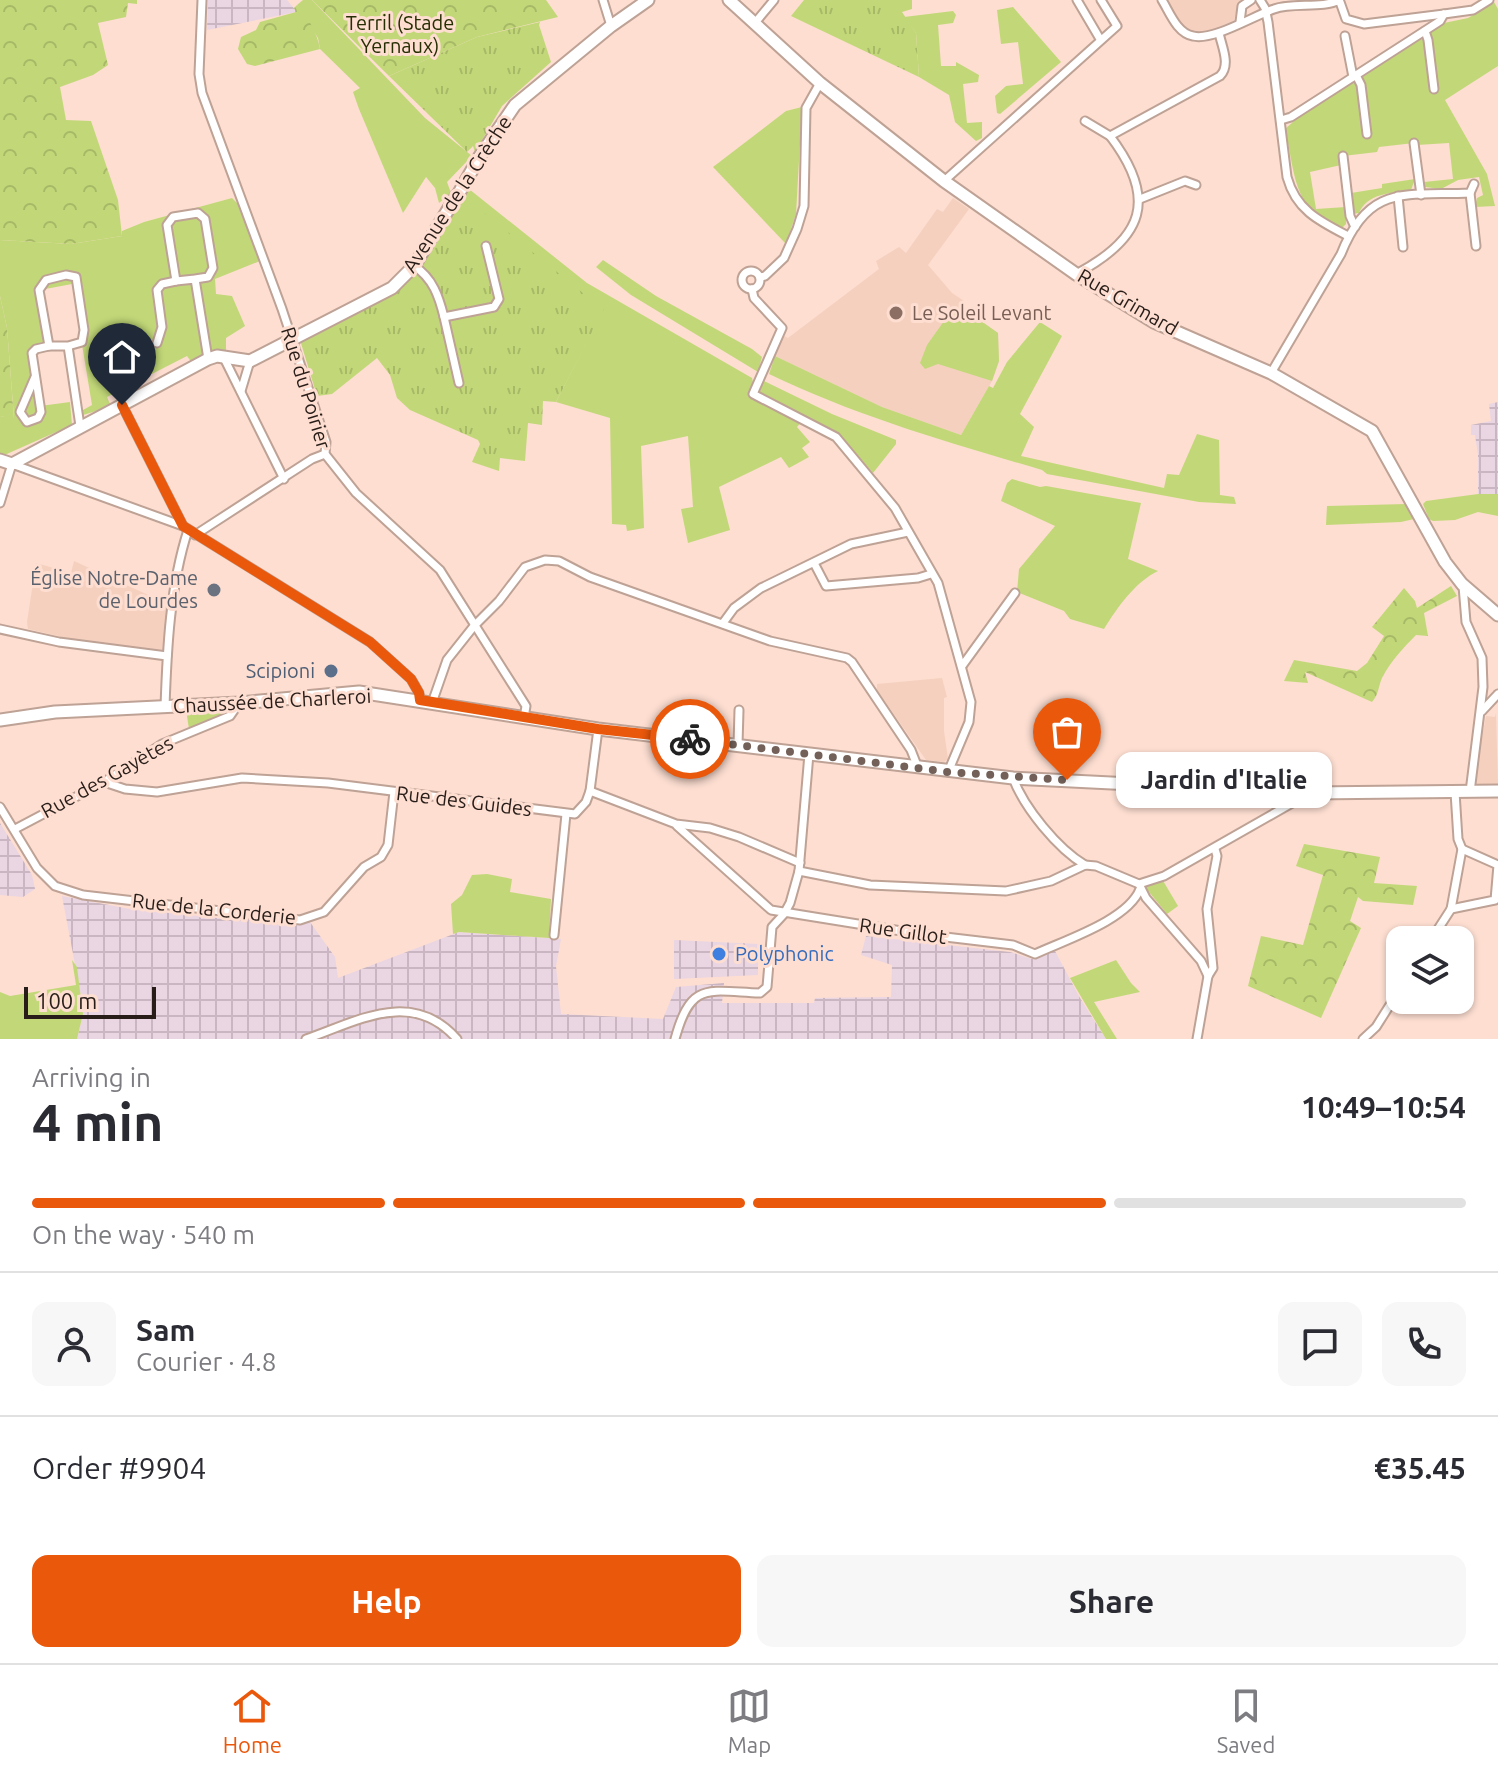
<!DOCTYPE html>
<meta charset="utf-8">
<style>
:root{--surface:#fff;--page:#f7f7f7;--text:#2b2b33;--muted:#7c7c81;--line:#e1e1e2;--accent:#ea580c}
body{margin:0;font-family:Ubuntu,sans-serif;background:var(--page);color:var(--text);height:100vh;display:flex;flex-direction:column;font-size:30px;white-space:nowrap}
*{box-sizing:border-box;margin:0}
p{font-size:26px;color:var(--muted)}
.icon{flex:none;width:44px;height:44px;fill:none;stroke:currentColor;stroke-width:2;stroke-linecap:round;stroke-linejoin:round}
.map{position:relative;height:1039px;overflow:hidden}
.details{display:flex;flex-direction:column;background:var(--surface);flex:1}
.details>*{flex:none}
.buttons{position:absolute;left:1386px;top:926px;display:grid;gap:16px}
.buttons a{display:grid;place-items:center;width:88px;height:88px;border-radius:16px;background:var(--surface);box-shadow:0 2px 6px #0004;font-size:40px}
.scale{position:absolute;left:24px;bottom:20px;width:132px;box-sizing:border-box;padding-left:8px;border:4px solid #281d18;border-top:0;font-size:22px;line-height:28px;white-space:nowrap;color:#281d18;-webkit-text-stroke:6px #fdded1;paint-order:stroke}
.pin{position:absolute;display:grid;place-items:center;width:68px;height:68px;color:#fff;margin:-82px -34px;border-radius:50% 50% 50% 0;rotate:-45deg;box-shadow:0 0 8px #0007}
.pin .icon{rotate:45deg}
.courier{position:absolute;display:grid;place-items:center;width:80px;height:80px;margin:-40px;border:6px solid #ea580c;border-radius:50%;background:#fff;color:#222;box-shadow:0 2px 10px #0007}
.bubble{position:absolute;height:56px;border-radius:16px;background:var(--surface);box-shadow:0 2px 6px #0004;font-size:26px;font-weight:700;line-height:56px;text-align:center}
.head em{font-style:normal;font-weight:700}
.head div{display:flex;flex-direction:column-reverse}
.head{display:flex;align-items:center;justify-content:space-between;height:136px;padding:0 32px}
h1{font-size:52px;font-weight:700;line-height:60px}
.bar{display:grid;grid-template-columns:repeat(4,1fr);gap:12px 8px;align-content:center;height:96px;padding:0 32px}
.bar i{height:10px;border-radius:6px;background:var(--line)}
.bar .on{background:var(--accent)}
.bar p{grid-column:span 4}
.line{display:flex;align-items:center;gap:20px;padding:0 32px;border-top:2px solid var(--line)}
.line div{flex:1}
.round{display:grid;place-items:center;flex:none;width:84px;height:84px;border-radius:16px;background:var(--page)}
.primary-button{display:flex;gap:16px;margin-top:auto;padding:16px 32px}
.primary-button a{flex:1;height:92px;border-radius:16px;background:var(--accent);color:#fff;font-size:32px;font-weight:700;line-height:92px;text-align:center}
.primary-button a+a{background:var(--page);color:var(--text)}
.tab-bar{display:flex;justify-content:space-around;align-items:center;height:112px;border-top:2px solid var(--line);background:var(--surface);font-size:22px;color:var(--muted)}
.tab-bar a{display:grid;justify-items:center;gap:4px}
.tab-bar .on{color:var(--accent)}
.map>svg:first-child{display:block}
.built{fill:#f5d0bf}
.industrial{fill:url(#industrial-grid)}
.grass{fill:#c2d878}
.forest{fill:url(#forest-crowns)}
.park{fill:url(#park-tufts)}
.lines{fill:none;stroke-linecap:round;stroke-linejoin:round}
.street-casing{stroke:#bea295;stroke-width:11}
.secondary-casing{stroke:#bea295;stroke-width:15}
.street{stroke:#fff;stroke-width:7}
.secondary{stroke:#fff;stroke-width:11}
.done{stroke:#736159;stroke-width:8;stroke-dasharray:0 14.4}
.route{stroke:#ea580c;stroke-width:10}
.education-dot{fill:#8d6e63;stroke:#fdded1;stroke-width:3}
.worship-dot{fill:#6b7280;stroke:#fdded1;stroke-width:3}
.service-dot{fill:#5c6f8a;stroke:#fdded1;stroke-width:3}
.shop-dot{fill:#3f7fe0;stroke:#fdded1;stroke-width:3}
.labels{text-anchor:middle;stroke-width:6;stroke-linejoin:round;paint-order:stroke}
.park-label{font-size:20px;fill:#262e03;stroke:#fdded1}
.street-label{font-size:20px;fill:#281d18;stroke:#fdded1}
.education-label{font-size:20px;fill:#785e54;stroke:#fdded1;text-anchor:start}
.worship-label{font-size:20px;fill:#5b616d;stroke:#fdded1;text-anchor:end}
.service-label{font-size:20px;fill:#4e5e75;stroke:#fdded1;text-anchor:end}
.shop-label{font-size:20px;fill:#366cbe;stroke:#fdded1;text-anchor:start}
</style>
<div class="map">
<svg width="1498" height="1039" viewBox="0 0 1498 1039">
<defs>
<pattern id="industrial-grid" width="8" height="8" patternUnits="userSpaceOnUse" patternTransform="scale(2)"><rect width="8" height="8" fill="#ead5e3"/><path d="M0 4h8M4 0v8" fill="none" stroke="#c9b6c2"/></pattern>
<pattern id="forest-crowns" width="20" height="18" patternUnits="userSpaceOnUse" patternTransform="scale(2)"><rect width="20" height="18" fill="#c2d878"/><path d="M2 6a3 3 0 1 1 6 0M12 15a3 3 0 1 1 6 0" fill="none" stroke="#a7b967"/></pattern>
<pattern id="park-tufts" width="24" height="20" patternUnits="userSpaceOnUse" patternTransform="scale(2)"><rect width="24" height="20" fill="#c2d878"/><path d="M3 7l-1-3M5 7V3M7 7l1-3M15 17l-1-3M17 17v-4M19 17l1-3" fill="none" stroke="#a7b967"/></pattern>
</defs>
<rect width="100%" height="100%" fill="#fdded1"/>
<g class="built">
<path d="M 1163,0 L 1244,0 L 1237,8 L 1234,21 L 1201,34 L 1183,32 Z"/>
<path d="M 953,198 L 969,209 L 928,265 L 952,293 L 964,301 L 964,309 L 998,333 L 999,361 L 992,381 L 961,435 L 882,407 L 775,356 L 784,336 L 788,338 L 879,269 L 876,261 L 899,247 L 906,253 L 937,209 L 943,212 Z"/>
<path d="M 74,561 L 168,604 L 163,652 L 106,647 L 28,629 L 27,622 L 36,563 L 71,573 Z"/>
<path d="M 942,678 L 947,697 L 944,698 L 944,731 L 948,759 L 944,762 L 926,760 L 877,690 L 877,684 Z"/>
<path d="M 1496,713 L 1498,784 L 1473,785 L 1486,716 L 1495,717 Z"/>
</g>
<g class="industrial">
<path d="M 208,0 L 287,0 L 297,12 L 207,30 Z"/>
<path d="M 1498,402 L 1498,494 L 1478,494 L 1478,455 L 1475,435 L 1471,435 L 1471,425 L 1491,421 L 1489,404 Z"/>
<path d="M 0,823 L 32,875 L 35,889 L 23,897 L 0,895 Z"/>
<path d="M 62,896 L 130,909 L 217,918 L 310,922 L 335,957 L 338,978 L 459,932 L 561,939 L 556,966 L 561,1014 L 663,1019 L 676,987 L 724,983 L 722,1003 L 814,1003 L 815,998 L 891,997 L 892,965 L 861,955 L 866,936 L 1010,952 L 1032,959 L 1055,951 L 1080,998 L 1106,1039 L 77,1039 L 83,1014 L 81,996 Z"/>
<path d="M 674,940 L 758,944 L 758,975 L 674,979 Z"/>
</g>
<g class="grass">
<path d="M 303,0 L 312,0 L 425,118 L 472,156 L 447,182 L 451,193 L 439,203 L 435,188 L 426,177 L 403,213 L 359,109 L 353,92 L 360,88 L 320,49 L 318,38 L 297,5 Z"/>
<path d="M 1494,2 L 1498,9 L 1498,66 L 1445,100 L 1487,174 L 1495,206 L 1475,207 L 1477,198 L 1483,195 L 1479,177 L 1458,180 L 1441,189 L 1425,187 L 1424,182 L 1453,179 L 1449,143 L 1417,145 L 1414,143 L 1379,147 L 1377,152 L 1343,156 L 1341,165 L 1310,172 L 1316,209 L 1346,207 L 1346,224 L 1342,228 C 1292,210 1296,176 1285,129 L 1318,100 L 1361,78 L 1444,23 L 1468,18 Z"/>
<path d="M 1013,7 L 1061,62 L 1000,114 L 997,113 L 995,96 L 1006,86 L 1023,84 L 1018,42 L 1001,44 L 997,10 Z"/>
<path d="M 953,11 L 956,15 L 953,23 L 938,25 L 941,66 L 956,66 L 956,62 L 979,75 L 978,82 L 963,84 L 967,123 L 982,122 L 982,138 L 976,141 L 955,122 L 949,95 L 919,77 L 916,33 L 904,17 Z"/>
<path d="M 802,107 L 796,214 L 786,244 L 713,167 L 786,111 Z"/>
<path d="M 1415,179 L 1411,190 C 1392,193 1367,193 1359,213 L 1352,214 L 1351,193 L 1382,188 L 1382,184 Z"/>
<path d="M 469,189 L 587,283 L 752,378 L 756,395 L 759,394 L 764,381 L 832,414 L 896,440 L 896,444 L 873,473 L 845,440 L 832,431 L 804,419 L 797,427 L 810,442 L 802,448 L 809,457 L 789,468 L 781,457 L 719,487 L 730,530 L 688,543 L 681,509 L 693,507 L 688,436 L 641,446 L 644,528 L 627,531 L 626,525 L 612,524 L 610,418 L 556,402 L 603,310 L 463,197 Z"/>
<path d="M 232,198 L 240,206 L 260,261 L 215,279 L 216,294 L 232,296 L 245,326 L 226,338 L 226,352 L 192,363 L 187,356 L 107,397 L 110,404 L 106,408 L 83,415 L 83,410 L 92,405 L 72,284 L 40,290 L 45,341 L 35,345 C 28,361 30,391 40,406 L 70,402 L 72,425 L 0,457 L 0,416 L 14,418 L 7,328 L 0,296 L 0,240 L 71,244 L 122,236 L 122,231 L 144,222 Z"/>
<path d="M 603,260 L 656,296 L 752,349 L 762,357 L 758,372 L 631,295 L 596,267 Z"/>
<path d="M 954,307 L 964,309 L 998,333 L 999,361 L 992,381 L 938,364 L 925,369 L 920,363 L 927,345 Z"/>
<path d="M 1040,322 L 1062,336 L 1020,414 L 1034,427 L 1021,456 L 1164,488 L 1167,474 L 1179,475 L 1197,434 L 1219,440 L 1220,495 L 1234,497 L 1236,504 L 1199,502 L 1047,474 L 1042,470 C 950,443 856,416 769,374 L 775,356 L 882,407 L 961,435 L 989,386 L 993,388 L 1007,362 Z"/>
<path d="M 1012,479 L 1040,487 L 1046,486 L 1141,503 L 1128,559 L 1158,571 C 1135,582 1117,608 1104,629 L 1070,619 L 1064,611 L 1017,592 L 1019,569 L 1055,526 L 1001,501 L 1007,483 Z"/>
<path d="M 1478,494 L 1498,494 L 1498,516 L 1478,512 L 1455,520 L 1433,521 L 1429,519 L 1423,504 L 1426,501 Z"/>
<path d="M 1406,504 L 1414,519 L 1401,522 L 1326,525 L 1327,506 Z"/>
<path d="M 224,709 L 224,716 L 189,729 L 186,710 Z"/>
<path d="M 487,874 L 512,879 L 510,892 L 551,899 L 549,938 L 459,932 L 453,934 L 451,904 L 462,895 L 472,875 Z"/>
<path d="M 1162,879 L 1178,906 L 1167,914 L 1145,887 Z"/>
<path d="M 72,960 L 77,967 L 83,1014 L 77,1039 L 0,1039 L 0,992 L 10,996 L 76,985 Z"/>
<path d="M 1116,960 L 1131,983 L 1140,992 L 1094,1002 L 1117,1039 L 1106,1039 L 1070,978 Z"/>
</g>
<g class="forest">
<path d="M 0,0 L 137,0 L 137,4 L 128,3 L 126,17 L 98,23 L 108,65 L 93,75 L 60,87 L 66,120 L 91,121 L 118,200 L 122,236 L 71,244 L 0,240 Z"/>
<path d="M 312,0 L 546,0 L 558,17 L 477,37 L 389,76 Z"/>
<path d="M 297,5 C 309,19 317,32 320,49 L 255,66 L 247,64 L 238,49 L 241,37 L 256,30 L 260,22 L 296,12 L 294,8 Z"/>
<path d="M 0,296 L 7,328 L 14,419 L 0,416 Z"/>
<path d="M 1451,586 L 1457,596 L 1424,613 L 1428,636 L 1416,635 C 1404,647 1390,662 1382,678 C 1378,687 1379,694 1372,702 L 1305,672 L 1308,683 L 1284,681 L 1294,660 L 1357,671 L 1367,663 L 1384,636 L 1372,627 L 1404,588 L 1415,601 L 1417,608 Z"/>
<path d="M 1304,844 L 1380,857 L 1374,883 L 1417,886 L 1413,905 L 1363,901 L 1358,897 L 1350,921 L 1361,928 L 1321,1018 L 1248,986 L 1261,936 L 1303,945 L 1323,875 L 1296,866 Z"/>
</g>
<g class="park">
<path d="M 804,0 L 912,0 L 912,9 L 902,12 L 916,33 L 919,77 L 791,16 Z"/>
<path d="M 540,22 L 539,25 L 551,62 L 502,106 L 475,152 L 473,146 L 467,152 L 389,76 L 477,37 Z"/>
<path d="M 462,195 L 604,310 L 556,402 L 543,401 L 542,425 L 528,423 L 525,461 L 500,458 L 499,471 L 472,462 L 480,444 L 478,440 L 410,410 L 397,398 L 390,375 L 377,358 L 332,394 L 317,396 L 300,340 L 407,276 Z"/>
</g>
<g class="lines">
<defs>
<g id="street">
<path d="M 202,0 L 199,74 L 202,93 L 282,309 L 326,442 L 325,454 L 356,493 L 440,570 L 526,706 L 524,718"/>
<path d="M 603,0 L 611,26"/>
<path d="M 1077,0 L 1100,39"/>
<path d="M 1162,0 C 1170,13 1177,33 1193,36 C 1213,41 1253,16 1274,9 C 1293,2 1323,9 1339,0"/>
<path d="M 1260,0 L 1265,8 L 1268,22 L 1287,177 C 1296,210 1319,221 1348,236"/>
<path d="M 1340,2 L 1346,19 L 1364,24 L 1444,14 L 1473,10 L 1489,0"/>
<path d="M 1240,22 L 1242,6 L 1251,0"/>
<path d="M 754,24 L 774,0"/>
<path d="M 1425,31 L 1428,40 L 1434,89"/>
<path d="M 1345,36 L 1353,77"/>
<path d="M 1356,75 L 1361,85 L 1367,134"/>
<path d="M 1281,120 L 1291,117 L 1440,21 L 1444,14"/>
<path d="M 1085,121 L 1110,136"/>
<path d="M 1414,143 L 1421,195"/>
<path d="M 1343,156 L 1350,216 L 1355,227"/>
<path d="M 944,181 L 1117,26 L 1101,0"/>
<path d="M 1470,193 L 1476,246"/>
<path d="M 1398,196 L 1403,247"/>
<path d="M 1140,199 L 1185,181 L 1196,185"/>
<path d="M 414,266 C 433,278 439,297 444,317 L 494,307 L 499,299 L 486,246"/>
<circle cx="751" cy="280" r="9"/>
<path d="M 1076,274 C 1144,238 1158,199 1110,136 L 1220,76 C 1231,65 1222,47 1219,33"/>
<path d="M 760,277 L 765,276 L 784,258 L 797,229 L 804,206 L 806,108 L 820,83"/>
<path d="M 195,279 L 176,281 L 167,225 L 173,217 L 198,213 L 205,219 L 213,268 L 208,277 L 195,279 L 208,359"/>
<path d="M 752,289 L 754,298 L 782,328 L 753,394 L 836,437 L 895,508 L 938,583 L 971,702 L 969,722 L 948,772"/>
<path d="M 444,317 L 459,383"/>
<path d="M 157,343 L 162,327 L 157,290 L 162,284 L 176,281"/>
<path d="M 68,346 L 49,346 L 39,290 L 46,280 L 66,275 L 76,277 L 84,330 L 82,342 L 68,346 L 80,426"/>
<path d="M 223,356 L 284,479"/>
<path d="M 1271,373 L 1341,254 C 1369,183 1406,196 1470,193 L 1474,184"/>
<path d="M 35,377 L 20,412 L 27,422 L 38,418 L 41,412 L 32,353 L 36,349 L 49,346"/>
<path d="M 241,391 L 250,361"/>
<path d="M 122,405 L 183,526"/>
<path d="M 0,503 L 12,464 L 183,526 L 370,642 L 411,679 L 419,693 L 420,700"/>
<path d="M 195,535 L 312,459 L 325,454"/>
<path d="M 814,563 L 826,586 L 918,578 L 931,574"/>
<path d="M 1463,586 L 1466,622 L 1482,658 L 1483,687 L 1470,792"/>
<path d="M 723,623 L 734,608 L 761,588 L 851,544 L 908,532"/>
<path d="M 0,629 L 59,642 L 167,656"/>
<path d="M 962,666 L 1015,593"/>
<path d="M 432,703 L 447,660 L 474,626 L 499,601 L 525,567 L 545,560 L 559,561 L 590,577 L 770,641 L 847,658 L 852,662 L 911,750 L 918,768"/>
<path d="M 165,707 C 167,649 170,586 188,530"/>
<path d="M 1482,711 L 1498,694"/>
<path d="M 738,745 L 739,710"/>
<path d="M 1013,778 C 1024,808 1058,849 1085,865"/>
<path d="M 104,782 L 125,789 L 157,792 L 242,778 L 328,783 L 575,814 L 586,802 L 590,791 L 676,824 L 710,828 L 739,837 L 800,863"/>
<path d="M 590,791 L 598,729"/>
<path d="M 0,807 L 37,868 L 55,886 L 83,895 L 300,920 L 324,912 L 364,867 L 381,857 L 388,845 L 394,792"/>
<path d="M 677,826 L 771,910 L 920,934 L 1013,945 L 1035,954 C 1065,940 1128,920 1140,889"/>
<path d="M 15,829 L 104,782 L 162,744 L 230,716 L 239,703"/>
<path d="M 799,871 L 870,885 L 1006,891 L 1051,881 L 1085,865 L 1096,866 L 1139,884 L 1164,876 L 1308,794"/>
<path d="M 1140,886 L 1146,898 L 1201,961 L 1208,976"/>
<path d="M 1451,909 L 1495,900 L 1498,865 L 1462,849 L 1458,839 L 1455,792"/>
<path d="M 554,935 L 566,814"/>
<path d="M 1431,940 L 1451,909 L 1462,849"/>
<path d="M 306,1039 C 358,1021 412,988 457,1039"/>
<path d="M 675,1039 C 691,981 707,991 760,993 L 767,987 L 772,927 L 784,914 L 790,903 L 799,871 L 809,754"/>
<path d="M 1197,1039 L 1208,976 L 1213,968 L 1207,909 L 1217,856 L 1215,849"/>
<path d="M 1363,1039 L 1376,1027 L 1400,989"/>
</g>
<g id="secondary">
<path d="M 729,0 L 820,83 L 944,181 L 1076,274 L 1154,322 L 1271,373 L 1372,431 L 1445,562 L 1462,584 L 1498,615"/>
<path d="M 459,193 L 480,156 L 515,105 L 611,26 L 648,0"/>
<path d="M 0,460 L 12,464 L 208,359 L 217,356 L 250,361 L 392,288 L 414,266 L 457,195"/>
<path d="M 0,720 L 55,712 L 239,703 L 359,692 L 598,729 L 1013,778 L 1311,793 L 1498,791"/>
</g>
</defs>
<use href="#street" class="street-casing"/>
<use href="#secondary" class="secondary-casing"/>
<use href="#street" class="street"/>
<use href="#secondary" class="secondary"/>
</g>
<g class="lines">
<path class="done" d="M 690,739 L 948,772 L 1067,780"/>
<path class="route" d="M 122,405 L 183,526 L 370,642 L 411,679 L 419,693 L 420,700 L 598,729 L 690,739"/>
</g>
<circle class="education-dot" cx="896" cy="313" r="8"/>
<circle class="worship-dot" cx="214" cy="590" r="8"/>
<circle class="service-dot" cx="331" cy="671" r="8"/>
<circle class="shop-dot" cx="719" cy="954" r="8"/>
<g class="labels">
<g class="park-label">
<text x="400" y="30">Terril (Stade<tspan x="400" dy="23">Yernaux)</tspan></text>
</g>
<g class="street-label">
<text transform="translate(457 194) rotate(-57)" y="7">Avenue de la Crèche</text>
<text transform="translate(1128 302) rotate(30)" y="7">Rue Grimard</text>
<text transform="translate(306 388) rotate(73)" y="7">Rue du Poirier</text>
<text transform="translate(272 701) rotate(-3)" y="7">Chaussée de Charleroi</text>
<text transform="translate(107 777) rotate(-29)" y="7">Rue des Gayètes</text>
<text transform="translate(464 801) rotate(7)" y="7">Rue des Guides</text>
<text transform="translate(214 909) rotate(6)" y="7">Rue de la Corderie</text>
<text transform="translate(903 931) rotate(8)" y="7">Rue Gillot</text>
</g>
<g class="education-label">
<text x="912" y="320">Le Soleil Levant</text>
</g>
<g class="worship-label">
<text x="198" y="585">Église Notre-Dame<tspan x="198" dy="23">de Lourdes</tspan></text>
</g>
<g class="service-label">
<text x="315" y="678">Scipioni</text>
</g>
<g class="shop-label">
<text x="735" y="961">Polyphonic</text>
</g>
</g>
</svg>
<div class="buttons">
<a><svg class="icon" aria-label="layers" viewBox="0 0 24 24"><path d="M12 4l9 5-9 5-9-5zM3 14l9 5 9-5"/></svg></a>
</div>
<div class="scale">100 m</div>
<div class="pin" style="left:1067px;top:780px;background:#ea580c"><svg class="icon" aria-label="bag" viewBox="0 0 24 24"><path d="M5 8h14l-1 12H6zM9 8a3 3 0 0 1 6 0"/></svg></div>
<div class="pin" style="left:122px;top:405px;background:#1f2937"><svg class="icon" aria-label="home" viewBox="0 0 24 24"><path d="M3 11l9-7 9 7M6 9v11h12V9"/></svg></div>
<div class="courier" style="left:690px;top:739px"><svg class="icon" aria-label="bike" viewBox="0 0 24 24"><circle cx="6" cy="16" r="4"/><circle cx="18" cy="16" r="4"/><path d="M6 16l4-8h5l3 8M10 8l3 8H6M13 5h3"/></svg></div>
<div class="bubble" style="left:1116px;top:752px;width:216px">Jardin d'Italie</div>
</div>
<section class="details">
<div class="head"><div><h1>4 min</h1><p>Arriving in</p></div><em>10:49–10:54</em></div>
<div class="bar"><i class="on"></i><i class="on"></i><i class="on"></i><i></i><p>On the way · 540 m</p></div>
<div class="line" style="height:144px"><a class="round"><svg class="icon" aria-label="person" viewBox="0 0 24 24"><circle cx="12" cy="8" r="4"/><path d="M4 21q1-7 8-7t8 7"/></svg></a><div><b>Sam</b><p>Courier · 4.8</p></div><a class="round"><svg class="icon" aria-label="chat" viewBox="0 0 24 24"><path d="M4 5h16v11H9l-5 4z"/></svg></a><a class="round"><svg class="icon" aria-label="phone" viewBox="0 0 24 24"><path d="M5 4h4l2 5-3 2q2 4 5 5l2-3 5 2v4C11 20 4 13 5 4z"/></svg></a></div>
<div class="line" style="height:104px"><div>Order #9904</div><b>€35.45</b></div>
<div class="primary-button"><a>Help</a><a>Share</a></div>
</section>
<nav class="tab-bar">
<a class="on"><svg class="icon" aria-label="home" viewBox="0 0 24 24"><path d="M3 11l9-7 9 7M6 9v11h12V9"/></svg>Home</a>
<a><svg class="icon" aria-label="map" viewBox="0 0 24 24"><path d="M3 6l6-2 6 2 6-2v14l-6 2-6-2-6 2zM9 4v14M15 6v14"/></svg>Map</a>
<a><svg class="icon" aria-label="saved" viewBox="0 0 24 24"><path d="M7 4h10v16l-5-4-5 4z"/></svg>Saved</a>
</nav>
